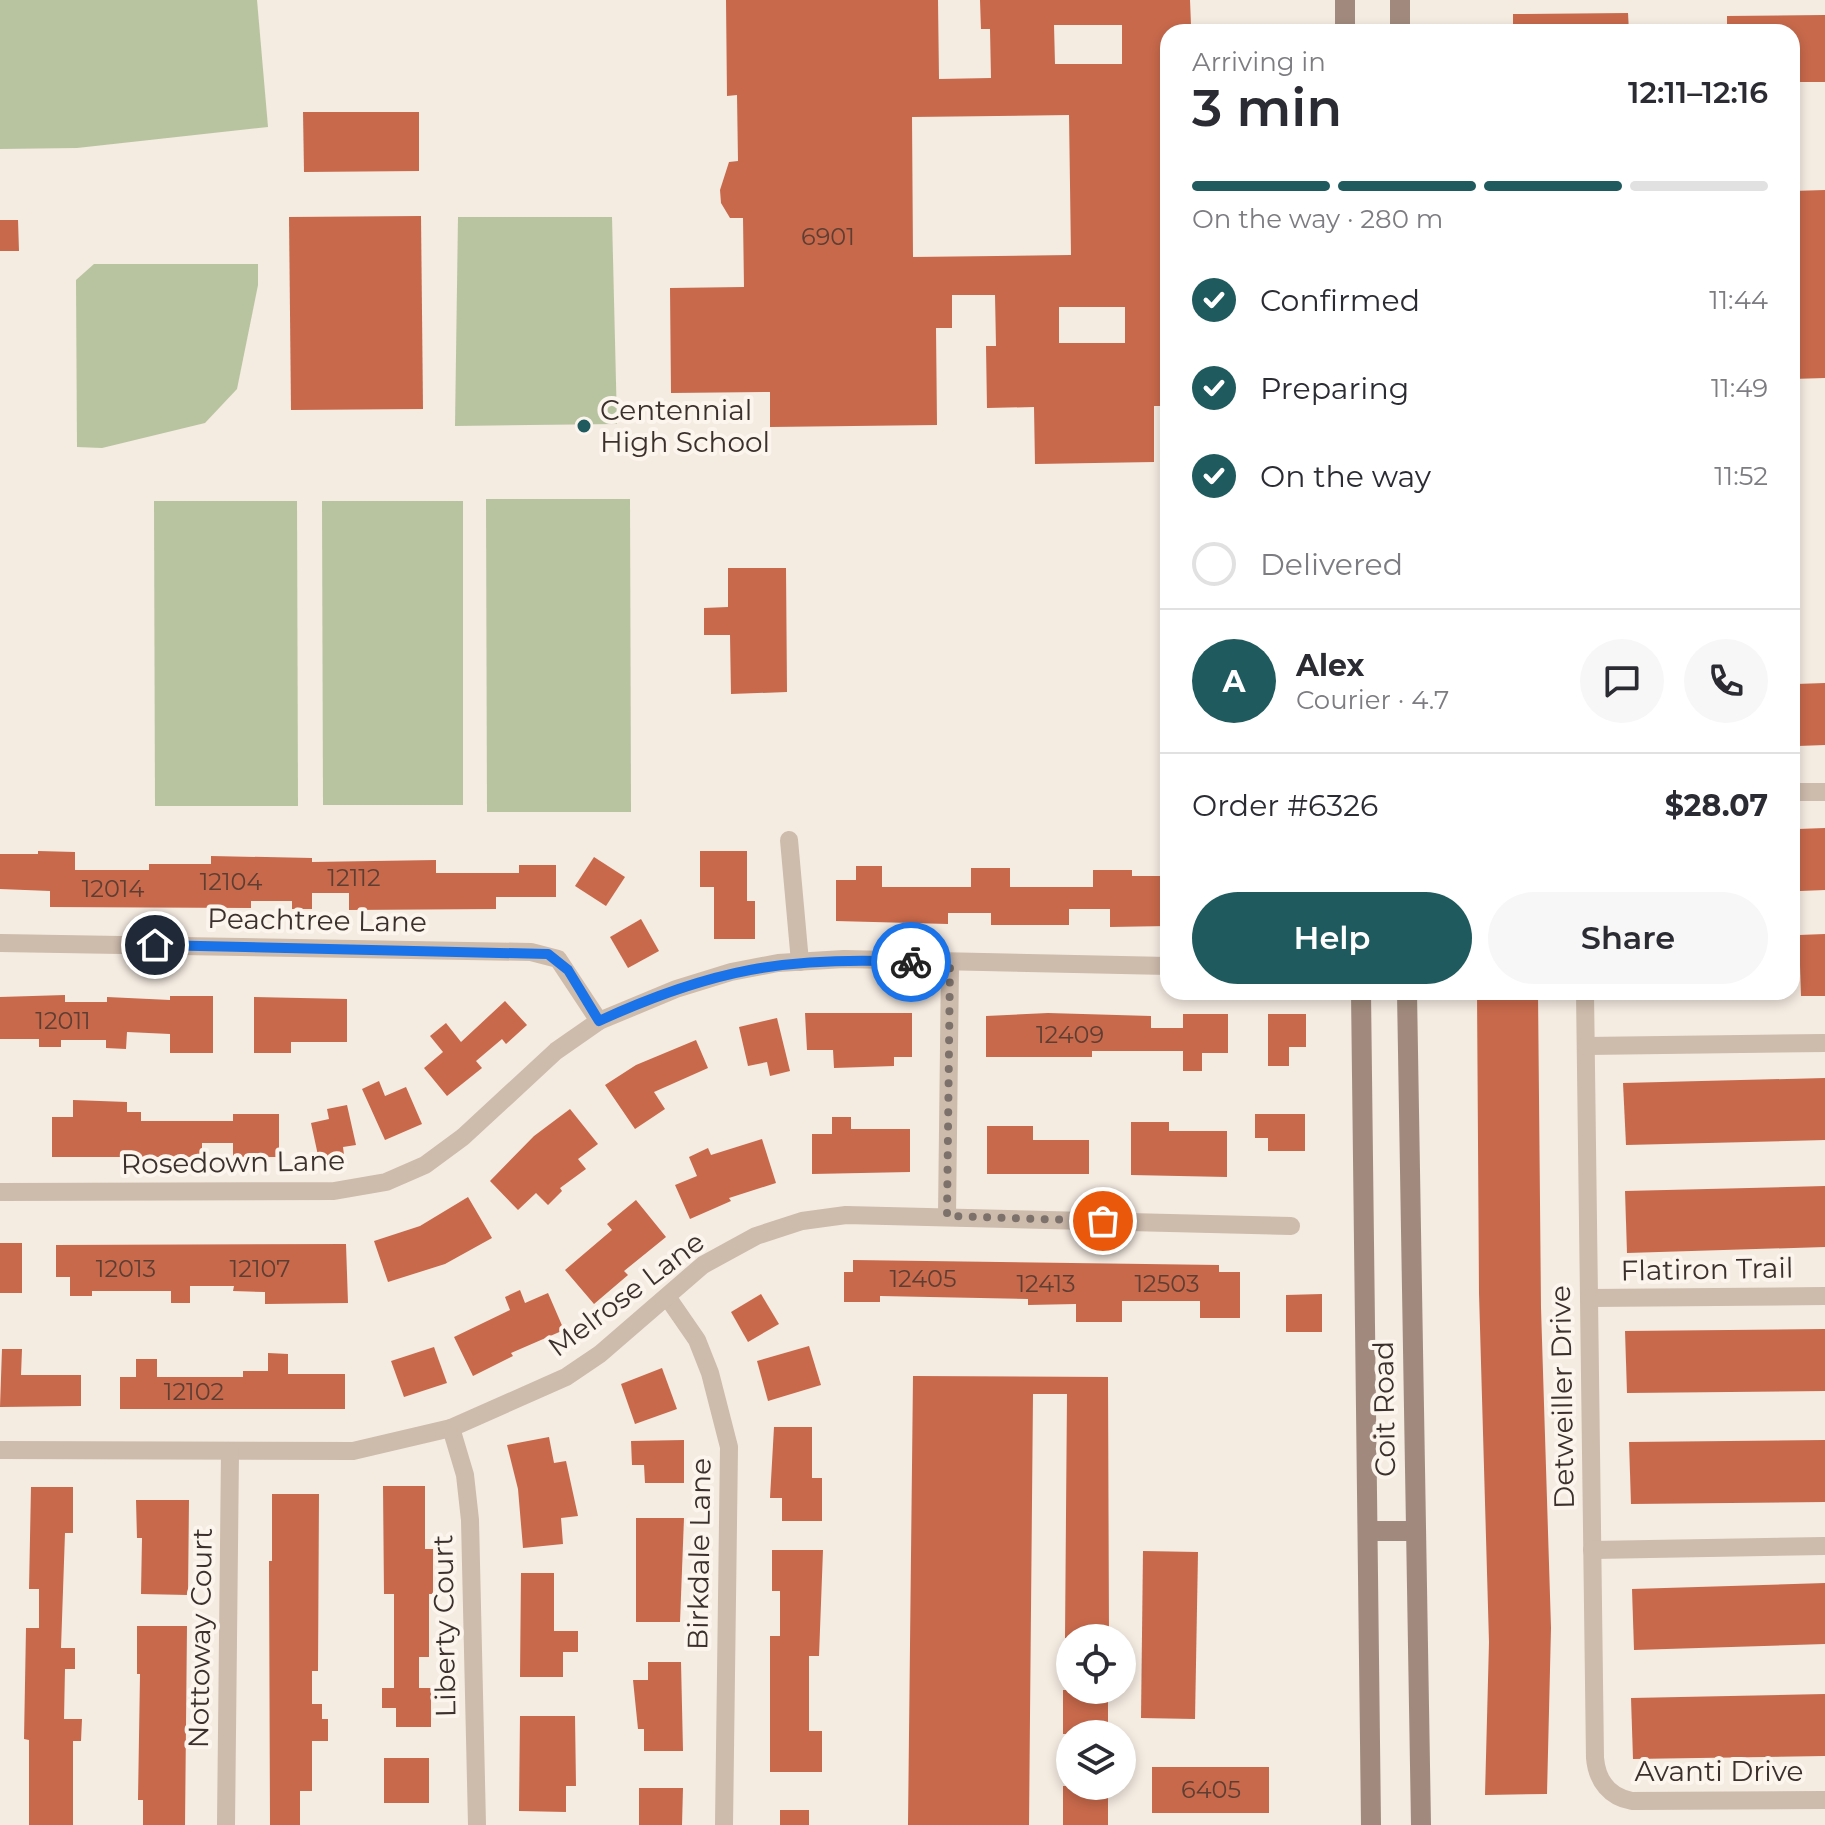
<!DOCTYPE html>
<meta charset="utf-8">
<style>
:root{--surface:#fff;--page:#f7f7f7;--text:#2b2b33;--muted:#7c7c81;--line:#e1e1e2;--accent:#1f5a5e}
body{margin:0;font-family:Montserrat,sans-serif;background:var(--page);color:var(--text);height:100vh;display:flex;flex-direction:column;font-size:30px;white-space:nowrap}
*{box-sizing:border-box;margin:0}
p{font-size:26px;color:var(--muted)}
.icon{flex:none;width:44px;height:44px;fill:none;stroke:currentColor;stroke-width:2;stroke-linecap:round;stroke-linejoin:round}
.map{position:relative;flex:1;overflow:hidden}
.drawer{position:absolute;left:1160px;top:24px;width:640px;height:976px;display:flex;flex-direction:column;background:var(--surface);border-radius:24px;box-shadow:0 4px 12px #0003}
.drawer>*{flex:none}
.controls{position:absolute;left:1056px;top:1624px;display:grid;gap:16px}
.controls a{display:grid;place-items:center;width:80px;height:80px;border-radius:50%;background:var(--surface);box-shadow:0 4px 12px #0003;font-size:40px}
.pin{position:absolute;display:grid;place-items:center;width:68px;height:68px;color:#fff;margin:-34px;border:4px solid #fff;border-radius:50%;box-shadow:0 2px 8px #0007}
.courier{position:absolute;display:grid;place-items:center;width:80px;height:80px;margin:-40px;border:6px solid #1a73e8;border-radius:50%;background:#fff;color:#222;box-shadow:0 2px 10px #0007}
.head em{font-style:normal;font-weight:600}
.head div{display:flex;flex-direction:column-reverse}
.head{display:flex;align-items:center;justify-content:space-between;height:136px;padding:0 32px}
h1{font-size:52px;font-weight:600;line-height:60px}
.bar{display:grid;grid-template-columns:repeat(4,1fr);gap:12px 8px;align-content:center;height:96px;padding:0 32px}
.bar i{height:10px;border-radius:6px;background:var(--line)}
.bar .on{background:var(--accent)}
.bar p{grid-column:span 4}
.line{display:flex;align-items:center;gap:20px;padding:0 32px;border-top:2px solid var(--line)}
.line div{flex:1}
.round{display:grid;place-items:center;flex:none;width:84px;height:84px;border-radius:42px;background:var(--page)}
ol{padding:0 32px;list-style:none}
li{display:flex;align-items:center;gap:24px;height:88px}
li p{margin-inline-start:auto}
li .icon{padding:8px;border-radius:50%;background:var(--accent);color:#fff;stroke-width:4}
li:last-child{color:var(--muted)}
li i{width:44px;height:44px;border:4px solid var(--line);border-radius:50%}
.primary-button{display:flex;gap:16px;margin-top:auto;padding:16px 32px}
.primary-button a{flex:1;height:92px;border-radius:48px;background:var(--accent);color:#fff;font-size:32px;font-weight:600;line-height:92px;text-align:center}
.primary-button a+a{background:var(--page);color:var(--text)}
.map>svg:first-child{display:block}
.green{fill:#b8c4a0}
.building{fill:#c8694b;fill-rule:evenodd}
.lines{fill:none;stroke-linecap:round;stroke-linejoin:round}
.minor{stroke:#cdbbac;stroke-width:18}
.secondary{stroke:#a18a7d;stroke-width:20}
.done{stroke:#7c716b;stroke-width:8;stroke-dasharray:0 14.4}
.route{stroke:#1a73e8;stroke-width:10}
.poi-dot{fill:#1f5a5e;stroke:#fbf5ee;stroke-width:3}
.labels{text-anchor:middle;stroke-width:8;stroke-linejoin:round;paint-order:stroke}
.number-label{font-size:24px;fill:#5e3e33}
.poi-label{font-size:28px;fill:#3b302b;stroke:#fbf5ee;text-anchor:start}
.street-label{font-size:28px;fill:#3b302b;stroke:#fbf5ee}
</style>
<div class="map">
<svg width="1825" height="1825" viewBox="0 0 1825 1825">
<rect width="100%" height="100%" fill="#f4ebe1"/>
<g class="green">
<path d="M 0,0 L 257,0 L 268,127 L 77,148 L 0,149 Z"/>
<path d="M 458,217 L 612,217 L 617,424 L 455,426 Z"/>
<path d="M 94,264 L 258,264 L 258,285 L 237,389 L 205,423 L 102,448 L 77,447 L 76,280 Z"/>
<path d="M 486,499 L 630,499 L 631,812 L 487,812 Z"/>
<path d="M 154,501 L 297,501 L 298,806 L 155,806 Z"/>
<path d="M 322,501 L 463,501 L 463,805 L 323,805 Z"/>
</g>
<g class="building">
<path d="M 726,0 L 938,0 L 939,79 L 991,78 L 990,29 L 981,29 L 980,0 L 1190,0 L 1191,25 L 1183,25 L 1183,32 L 1168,32 L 1168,406 L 1154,406 L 1154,462 L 1035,464 L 1034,407 L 987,408 L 986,346 L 996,346 L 995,295 L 952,295 L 952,328 L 936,328 L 937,425 L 770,427 L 770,392 L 671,393 L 670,288 L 744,287 L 743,218 L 730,218 L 721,203 L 720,190 L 729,162 L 738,161 L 737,95 L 727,96 ZM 1054,25 L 1122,25 L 1122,64 L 1055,64 ZM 1069,115 L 1071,255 L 913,257 L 912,117 ZM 1059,307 L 1125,307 L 1125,343 L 1059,343 Z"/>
<path d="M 1628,13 L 1629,32 L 1513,32 L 1513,14 Z"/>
<path d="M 1825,15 L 1825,82 L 1792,82 L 1792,32 L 1727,32 L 1727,16 Z"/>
<path d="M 303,112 L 419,112 L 419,171 L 304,172 Z"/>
<path d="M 1825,190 L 1825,378 L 1792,379 L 1792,191 Z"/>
<path d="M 421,216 L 423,409 L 291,410 L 289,217 Z"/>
<path d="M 0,220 L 18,220 L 19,251 L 0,251 Z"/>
<path d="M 728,568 L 786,568 L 787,692 L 731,694 L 730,635 L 704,635 L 704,608 L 728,607 Z"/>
<path d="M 1825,683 L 1825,745 L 1798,746 L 1796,684 Z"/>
<path d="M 1825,828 L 1825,890 L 1800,891 L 1798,829 Z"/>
<path d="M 38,851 L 75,852 L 75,870 L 149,870 L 149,864 L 211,864 L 211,856 L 312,858 L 312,862 L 436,860 L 436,873 L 519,873 L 519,865 L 556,865 L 556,897 L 496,897 L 496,909 L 349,910 L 349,893 L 312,893 L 312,909 L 292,909 L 292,901 L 251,901 L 251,908 L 50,907 L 50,891 L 0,889 L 0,854 L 38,854 Z"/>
<path d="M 700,851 L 747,851 L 747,901 L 755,901 L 755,939 L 714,939 L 714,887 L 700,887 Z"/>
<path d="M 594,857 L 625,877 L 606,906 L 575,886 Z"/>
<path d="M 856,866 L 882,866 L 882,887 L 971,887 L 971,868 L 1010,868 L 1010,887 L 1093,887 L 1093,870 L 1132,870 L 1132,876 L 1168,876 L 1168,926 L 1110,927 L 1110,909 L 1069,909 L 1069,925 L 991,925 L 991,913 L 948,913 L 948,924 L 836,921 L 836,880 L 856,880 Z"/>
<path d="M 641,919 L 659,951 L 628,968 L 610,937 Z"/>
<path d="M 1825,934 L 1825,996 L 1801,996 L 1799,935 Z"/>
<path d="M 1477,992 L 1538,992 L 1541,1308 L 1551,1628 L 1547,1794 L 1485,1795 L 1489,1642 L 1479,1293 Z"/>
<path d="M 65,995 L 65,1002 L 107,1002 L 107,997 L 170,1000 L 170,996 L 213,996 L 213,1053 L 170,1053 L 170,1034 L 127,1032 L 126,1049 L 106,1048 L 106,1040 L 61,1040 L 61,1047 L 39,1047 L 39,1039 L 0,1039 L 0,997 Z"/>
<path d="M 254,997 L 347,999 L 347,1042 L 291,1042 L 291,1053 L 254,1053 Z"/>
<path d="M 505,1001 L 527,1025 L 506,1044 L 502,1039 L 476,1061 L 482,1068 L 447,1096 L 424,1068 L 443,1052 L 430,1036 L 446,1023 L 461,1042 Z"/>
<path d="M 805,1013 L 912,1013 L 912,1057 L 894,1057 L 894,1066 L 834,1068 L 833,1050 L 807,1050 Z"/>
<path d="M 1048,1013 L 1151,1016 L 1151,1028 L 1183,1028 L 1183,1014 L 1228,1014 L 1228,1053 L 1202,1053 L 1202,1071 L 1183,1071 L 1183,1051 L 1092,1051 L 1092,1057 L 986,1057 L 986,1016 Z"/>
<path d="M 1268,1014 L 1306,1014 L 1306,1047 L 1289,1047 L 1289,1066 L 1268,1066 Z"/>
<path d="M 777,1018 L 790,1071 L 770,1076 L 767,1062 L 748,1066 L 739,1027 Z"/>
<path d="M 696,1040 L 708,1068 L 654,1092 L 665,1109 L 635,1129 L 605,1085 L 636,1065 Z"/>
<path d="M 1825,1078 L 1825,1140 L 1626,1145 L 1623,1083 Z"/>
<path d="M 379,1081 L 385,1096 L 406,1087 L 422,1124 L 385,1140 L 362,1089 Z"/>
<path d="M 73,1100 L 127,1102 L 127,1112 L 141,1112 L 141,1121 L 233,1121 L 233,1114 L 279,1114 L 279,1157 L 233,1157 L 233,1143 L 202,1143 L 202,1157 L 52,1157 L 52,1117 L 73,1117 Z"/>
<path d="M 347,1105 L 356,1145 L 343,1147 L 344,1155 L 319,1160 L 311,1123 L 329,1119 L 327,1109 Z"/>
<path d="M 570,1109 L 598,1144 L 578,1159 L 586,1169 L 560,1188 L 562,1191 L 548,1205 L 536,1193 L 518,1210 L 490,1181 L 534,1136 Z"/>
<path d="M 1255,1114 L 1305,1114 L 1305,1151 L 1268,1151 L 1268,1138 L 1255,1138 Z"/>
<path d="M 832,1117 L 851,1117 L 851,1129 L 910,1129 L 910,1172 L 812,1174 L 812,1134 L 832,1134 Z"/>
<path d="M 1131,1122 L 1169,1122 L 1169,1131 L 1227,1131 L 1227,1177 L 1131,1175 Z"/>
<path d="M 987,1126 L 1033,1126 L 1033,1140 L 1089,1140 L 1089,1174 L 987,1174 Z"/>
<path d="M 762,1139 L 776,1183 L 729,1198 L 731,1201 L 690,1219 L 675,1185 L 697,1176 L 689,1157 L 708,1148 L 711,1155 Z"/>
<path d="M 1825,1186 L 1825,1247 L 1627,1253 L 1625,1191 Z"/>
<path d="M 468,1197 L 492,1238 L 445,1264 L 388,1282 L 374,1241 L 420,1226 Z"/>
<path d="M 636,1200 L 666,1237 L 624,1271 L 628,1275 L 594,1304 L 565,1270 L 612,1230 L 607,1224 Z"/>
<rect x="0" y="1243" width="22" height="50"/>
<path d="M 346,1244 L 348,1303 L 265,1304 L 265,1292 L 233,1291 L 234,1286 L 190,1286 L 190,1303 L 171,1303 L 171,1291 L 92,1291 L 92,1296 L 70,1296 L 70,1277 L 56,1277 L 56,1245 Z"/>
<path d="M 853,1260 L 1219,1265 L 1219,1272 L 1240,1272 L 1240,1318 L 1200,1318 L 1200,1301 L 1122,1301 L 1122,1322 L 1076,1322 L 1076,1304 L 1028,1305 L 1028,1299 L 880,1296 L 880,1302 L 844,1302 L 844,1272 L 853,1272 Z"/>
<path d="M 520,1290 L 525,1303 L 548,1293 L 564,1330 L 511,1353 L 513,1356 L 473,1376 L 454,1337 L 510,1310 L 505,1297 Z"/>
<path d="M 761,1294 L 779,1324 L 748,1342 L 731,1312 Z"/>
<path d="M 1322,1294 L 1322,1332 L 1286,1332 L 1286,1295 Z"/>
<path d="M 1825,1329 L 1825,1391 L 1627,1393 L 1625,1331 Z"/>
<path d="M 809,1346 L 821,1385 L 768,1401 L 757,1361 Z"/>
<path d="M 434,1347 L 447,1383 L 404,1397 L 391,1361 Z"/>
<path d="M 2,1349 L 22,1349 L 21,1375 L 81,1375 L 81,1406 L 0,1407 Z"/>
<path d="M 268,1353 L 288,1354 L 288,1374 L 345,1374 L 345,1409 L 120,1409 L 120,1377 L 136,1377 L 136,1359 L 157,1359 L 157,1377 L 243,1377 L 243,1371 L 268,1371 Z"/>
<path d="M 662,1368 L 677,1409 L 635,1424 L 621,1384 Z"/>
<path d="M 913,1376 L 1108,1377 L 1109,1638 L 1065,1638 L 1067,1394 L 1033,1394 L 1029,1825 L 908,1825 Z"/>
<path d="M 774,1427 L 812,1427 L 812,1478 L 822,1478 L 822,1521 L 782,1521 L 782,1498 L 770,1498 Z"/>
<path d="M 549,1437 L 554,1463 L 566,1461 L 578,1516 L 561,1518 L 563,1544 L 523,1548 L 518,1489 L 507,1445 Z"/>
<path d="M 684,1440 L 684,1483 L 645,1483 L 644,1465 L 632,1465 L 631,1441 Z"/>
<path d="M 1825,1440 L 1825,1502 L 1631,1504 L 1629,1442 Z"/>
<path d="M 383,1486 L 425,1486 L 425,1549 L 433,1549 L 433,1594 L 429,1594 L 429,1657 L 419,1657 L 419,1688 L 431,1688 L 431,1727 L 396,1727 L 396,1708 L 382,1708 L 382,1688 L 394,1688 L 394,1594 L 384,1594 Z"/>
<path d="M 31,1487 L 73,1487 L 73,1533 L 65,1533 L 61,1648 L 75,1648 L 75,1669 L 65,1669 L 64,1719 L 82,1719 L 81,1741 L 73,1741 L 73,1825 L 29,1825 L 29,1740 L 24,1739 L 26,1628 L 39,1628 L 39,1589 L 29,1589 Z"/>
<path d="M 272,1494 L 319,1494 L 318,1671 L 312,1671 L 312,1704 L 322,1704 L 322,1719 L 328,1719 L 328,1741 L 312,1741 L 312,1791 L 300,1791 L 300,1825 L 270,1825 L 269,1561 L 272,1561 Z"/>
<path d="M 136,1500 L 189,1500 L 188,1595 L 141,1594 L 142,1538 L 137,1538 Z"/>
<path d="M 636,1518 L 684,1518 L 680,1622 L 636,1622 Z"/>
<path d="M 772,1550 L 823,1550 L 819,1656 L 809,1656 L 809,1731 L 822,1731 L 822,1772 L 770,1772 L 770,1636 L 780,1636 L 780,1591 L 772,1591 Z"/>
<path d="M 1143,1551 L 1198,1552 L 1195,1719 L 1141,1718 Z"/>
<path d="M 521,1573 L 554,1573 L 554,1631 L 578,1631 L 578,1652 L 563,1652 L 563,1677 L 520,1677 Z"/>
<path d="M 1825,1583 L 1825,1644 L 1634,1650 L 1632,1589 Z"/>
<path d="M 137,1626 L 187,1626 L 185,1825 L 143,1825 L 143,1800 L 138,1800 L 140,1674 L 137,1674 Z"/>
<path d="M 648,1662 L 681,1662 L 683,1751 L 644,1751 L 644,1729 L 638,1729 L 633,1680 L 648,1680 Z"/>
<rect x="1063" y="1690" width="45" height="44"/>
<path d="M 1825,1694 L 1825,1756 L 1633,1759 L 1631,1698 Z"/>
<path d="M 520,1716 L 575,1716 L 576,1786 L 566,1786 L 566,1812 L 519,1811 Z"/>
<rect x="384" y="1758" width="45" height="45"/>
<rect x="1152" y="1767" width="117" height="46"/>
<rect x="1063" y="1786" width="45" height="39"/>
<path d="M 639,1788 L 683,1788 L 682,1825 L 639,1825 Z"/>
<rect x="780" y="1810" width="29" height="15"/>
</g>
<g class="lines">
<g class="minor">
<path d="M 1792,792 L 1825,792"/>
<path d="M 789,840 L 800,962"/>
<path d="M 0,943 L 531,952 L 558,959 L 599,1021"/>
<path d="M 1585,992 L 1595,1758 C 1597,1781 1610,1797 1632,1801 L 1825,1800"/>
<path d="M 1586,1046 L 1825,1043"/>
<path d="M 0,1192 L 334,1191 L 386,1182 L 425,1165 L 463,1137 L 556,1051 L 599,1021 L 676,989 L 731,972 L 778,963 L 844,959 L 1168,966"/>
<path d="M 947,1216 L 950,964"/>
<path d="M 668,1298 L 697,1340 L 710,1373 L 729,1447 L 724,1825"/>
<path d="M 1589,1298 L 1825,1296"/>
<path d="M 451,1428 L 465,1475 L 470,1520 L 477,1825"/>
<path d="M 0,1450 L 353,1451 L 451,1428 L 566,1377 L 600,1354 L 703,1265 L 756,1236 L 802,1221 L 846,1215 L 1291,1226"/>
<path d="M 1592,1550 L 1825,1546"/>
<path d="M 226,1825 L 230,1452"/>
</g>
<g class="secondary">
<path d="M 1345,0 L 1345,32"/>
<path d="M 1400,0 L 1400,32"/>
<path d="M 1361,992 L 1371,1825"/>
<path d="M 1407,992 L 1421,1825"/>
<path d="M 1368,1531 L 1414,1531"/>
</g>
</g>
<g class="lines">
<path class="done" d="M 911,962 L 950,964 L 947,1216 L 1103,1221"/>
<path class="route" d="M 155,945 L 548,954 L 568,970 L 599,1021 C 712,969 788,956 911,962"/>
</g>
<circle class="poi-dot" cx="584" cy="426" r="8"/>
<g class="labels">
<g class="number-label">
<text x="828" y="245">6901</text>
<text x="354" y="886">12112</text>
<text x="231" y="890">12104</text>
<text x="113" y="897">12014</text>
<text x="63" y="1029">12011</text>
<text x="1070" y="1043">12409</text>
<text x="126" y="1277">12013</text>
<text x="260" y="1277">12107</text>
<text x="923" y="1287">12405</text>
<text x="1046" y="1292">12413</text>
<text x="1167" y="1292">12503</text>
<text x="194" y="1400">12102</text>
<text x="1211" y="1798">6405</text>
</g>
<g class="poi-label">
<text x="600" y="420">Centennial<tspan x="600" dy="32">High School</tspan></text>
</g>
<g class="street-label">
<text transform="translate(317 920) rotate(1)" y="10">Peachtree Lane</text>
<text transform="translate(233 1162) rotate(-1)" y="10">Rosedown Lane</text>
<text transform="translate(1707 1269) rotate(-1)" y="10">Flatiron Trail</text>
<text transform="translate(626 1294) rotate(-37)" y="10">Melrose Lane</text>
<text transform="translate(1562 1397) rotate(-91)" y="10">Detweiller Drive</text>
<text transform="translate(1384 1409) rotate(-91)" y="10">Coit Road</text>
<text transform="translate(699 1554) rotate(-89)" y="10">Birkdale Lane</text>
<text transform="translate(444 1626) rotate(-91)" y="10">Liberty Court</text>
<text transform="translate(200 1638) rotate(-89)" y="10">Nottoway Court</text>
<text x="1719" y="1781">Avanti Drive</text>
</g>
</g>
</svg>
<div class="controls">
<a><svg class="icon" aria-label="locate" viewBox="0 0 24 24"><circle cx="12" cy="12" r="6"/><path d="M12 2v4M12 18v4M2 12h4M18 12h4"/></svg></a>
<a><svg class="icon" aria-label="layers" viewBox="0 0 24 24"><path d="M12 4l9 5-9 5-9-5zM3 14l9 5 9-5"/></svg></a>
</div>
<div class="pin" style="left:1103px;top:1221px;background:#ea580c"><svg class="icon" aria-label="bag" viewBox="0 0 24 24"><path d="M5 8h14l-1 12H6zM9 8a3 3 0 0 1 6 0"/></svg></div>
<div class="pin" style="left:155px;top:945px;background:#1f2937"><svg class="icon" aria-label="home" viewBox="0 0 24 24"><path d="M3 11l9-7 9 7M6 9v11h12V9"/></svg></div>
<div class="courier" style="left:911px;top:962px"><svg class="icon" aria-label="bike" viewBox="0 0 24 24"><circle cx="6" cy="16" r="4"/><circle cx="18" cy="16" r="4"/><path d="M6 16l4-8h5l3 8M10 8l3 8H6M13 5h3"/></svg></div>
<section class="drawer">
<div class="head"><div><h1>3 min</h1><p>Arriving in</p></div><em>12:11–12:16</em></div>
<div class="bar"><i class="on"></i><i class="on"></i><i class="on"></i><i></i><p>On the way · 280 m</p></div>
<ol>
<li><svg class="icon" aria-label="check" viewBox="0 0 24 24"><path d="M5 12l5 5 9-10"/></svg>Confirmed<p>11:44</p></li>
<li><svg class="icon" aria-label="check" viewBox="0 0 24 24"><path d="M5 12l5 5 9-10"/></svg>Preparing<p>11:49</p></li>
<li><svg class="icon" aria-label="check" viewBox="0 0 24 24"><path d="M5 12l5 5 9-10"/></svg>On the way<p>11:52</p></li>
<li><i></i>Delivered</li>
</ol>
<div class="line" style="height:144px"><b class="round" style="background:var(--accent);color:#fff">A</b><div><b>Alex</b><p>Courier · 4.7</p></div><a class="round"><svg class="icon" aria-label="chat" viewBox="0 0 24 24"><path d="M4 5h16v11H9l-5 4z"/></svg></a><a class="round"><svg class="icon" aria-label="phone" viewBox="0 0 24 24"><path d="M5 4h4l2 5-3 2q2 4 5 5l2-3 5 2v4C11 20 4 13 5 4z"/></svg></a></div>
<div class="line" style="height:104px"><div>Order #6326</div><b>$28.07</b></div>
<div class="primary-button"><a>Help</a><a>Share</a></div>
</section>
</div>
